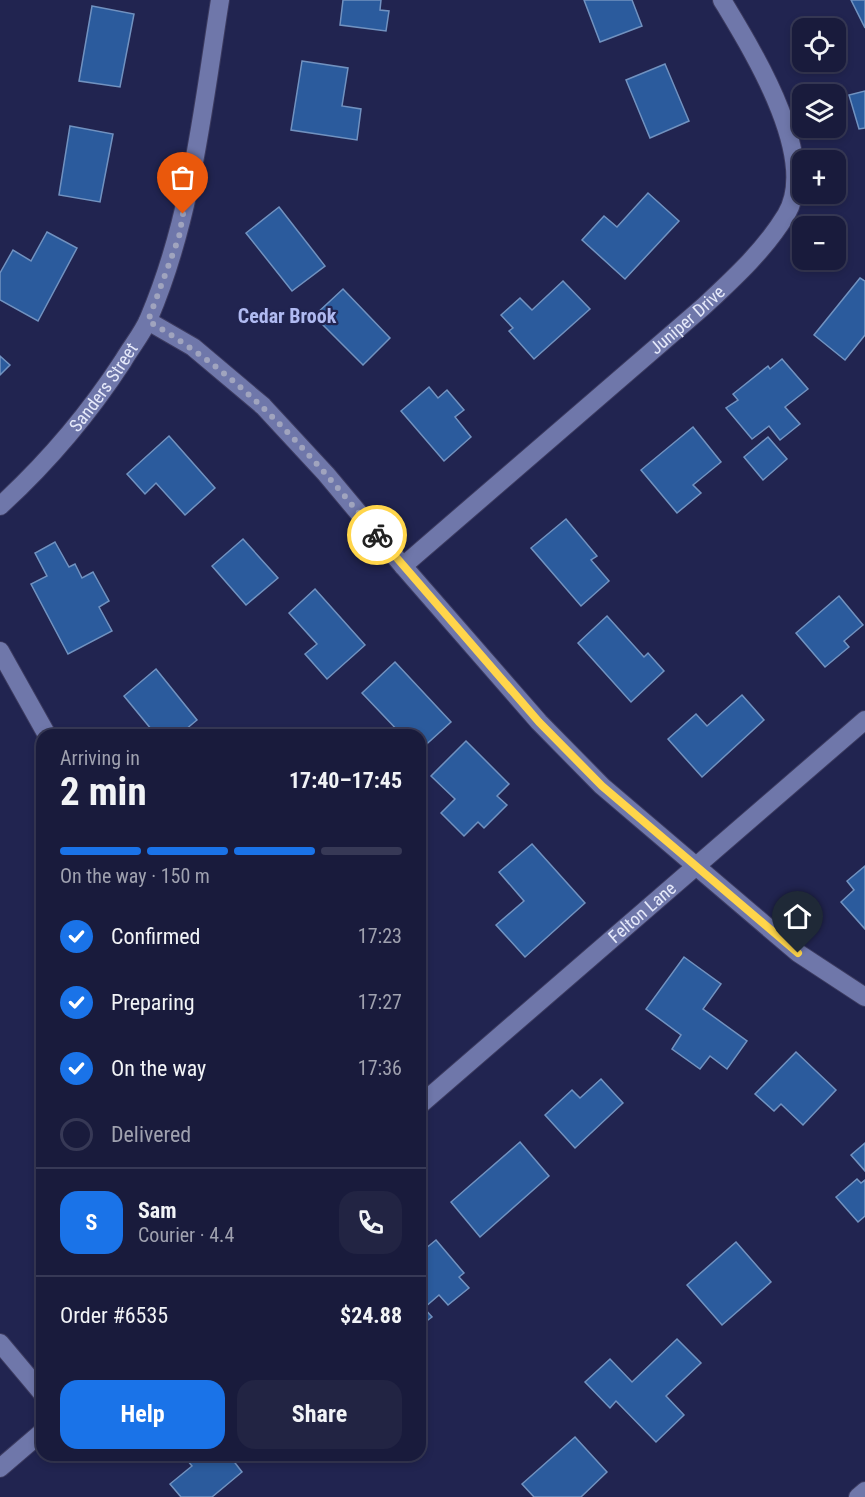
<!DOCTYPE html>
<meta charset="utf-8">
<style>
:root{--surface:#191b3c;--page:#222443;--text:#f1f3f6;--muted:#9fa1af;--line:#373956;--accent:#1a73e8}
body{margin:0;font-family:"Roboto Condensed",sans-serif;background:var(--page);color:var(--text);height:100vh;display:flex;flex-direction:column;font-size:22px;white-space:nowrap}
*{box-sizing:border-box;margin:0}
p{font-size:20px;color:var(--muted)}
.icon{flex:none;width:33px;height:33px;fill:none;stroke:currentColor;stroke-width:2;stroke-linecap:round;stroke-linejoin:round}
.map{position:relative;flex:1;overflow:hidden}
.side{position:absolute;left:36px;top:729px;width:390px;height:732px;display:flex;flex-direction:column;background:var(--surface);border-radius:18px;box-shadow:0 3px 9px #0003,0 0 0 2px var(--line)}
.side>*{flex:none}
.fabs{position:absolute;left:792px;top:18px;display:grid;gap:12px}
.fabs a{display:grid;place-items:center;width:54px;height:54px;border-radius:12px;background:var(--surface);box-shadow:0 3px 9px #0003,0 0 0 2px var(--line);font-size:30px}
.pin{position:absolute;display:grid;place-items:center;width:51px;height:51px;color:#fff;margin:-62px -26px;border-radius:50% 50% 50% 0;rotate:-45deg;box-shadow:0 0 6px #0007}
.pin .icon{rotate:45deg}
.courier{position:absolute;display:grid;place-items:center;width:60px;height:60px;margin:-30px;border:4px solid #ffd54a;border-radius:50%;background:#fff;color:#222;box-shadow:0 2px 8px #0007}
.summary em{font-style:normal;font-weight:700}
.summary div{display:flex;flex-direction:column-reverse}
.summary{display:flex;align-items:center;justify-content:space-between;height:102px;padding:0 24px}
h1{font-size:39px;font-weight:700;line-height:45px}
.bar{display:grid;grid-template-columns:repeat(4,1fr);gap:9px 6px;align-content:center;height:72px;padding:0 24px}
.bar i{height:8px;border-radius:4px;background:var(--line)}
.bar .on{background:var(--accent)}
.bar p{grid-column:span 4}
.line{display:flex;align-items:center;gap:15px;padding:0 24px;border-top:2px solid var(--line)}
.line div{flex:1}
.round{display:grid;place-items:center;flex:none;width:63px;height:63px;border-radius:18px;background:var(--page)}
ol{padding:0 24px;list-style:none}
li{display:flex;align-items:center;gap:18px;height:66px}
li p{margin-inline-start:auto}
li .icon{padding:6px;border-radius:50%;background:var(--accent);color:#fff;stroke-width:4}
li:last-child{color:var(--muted)}
li i{width:33px;height:33px;border:3px solid var(--line);border-radius:50%}
.action{display:flex;gap:12px;margin-top:auto;padding:12px 24px}
.action a{flex:1;height:69px;border-radius:18px;background:var(--accent);color:#fff;font-size:24px;font-weight:700;line-height:69px;text-align:center}
.action a+a{background:var(--page);color:var(--text)}
.map>svg:first-child{display:block}
.building{fill:#2b5b9d;stroke:#7192c0;stroke-width:1.5}
.lines{fill:none;stroke-linecap:round;stroke-linejoin:round}
.minor-casing{stroke:#3c3b60;stroke-width:20}
.secondary-casing{stroke:#3c3b60;stroke-width:20}
.minor{stroke:#6f77aa;stroke-width:18}
.secondary{stroke:#6f77aa;stroke-width:18}
.done{stroke:#a0a4be;stroke-width:6;stroke-dasharray:0 10.8}
.route{stroke:#ffd54a;stroke-width:8}
.labels{text-anchor:middle;stroke-width:4.5;stroke-linejoin:round;paint-order:stroke}
.street-label{font-size:18px;fill:#e5e9fa;stroke:#212450}
.neighbourhood-label{font-size:20px;font-weight:bold;fill:#b0baf1;stroke:#212450}
</style>
<div class="map">
<svg width="865" height="1497" viewBox="0 0 865 1497">
<rect width="100%" height="100%" fill="#212450"/>
<g class="building">
<path d="M 343,0 L 381,0 L 380,10 L 389,11 L 386,31 L 340,25 Z"/>
<path d="M 584,0 L 632,0 L 642,26 L 600,42 Z"/>
<path d="M 851,0 L 865,0 L 865,28 Z"/>
<path d="M 92,6 L 134,14 L 120,87 L 79,81 Z"/>
<path d="M 302,61 L 348,68 L 342,106 L 361,109 L 357,140 L 291,130 Z"/>
<path d="M 665,64 L 689,121 L 650,138 L 626,80 Z"/>
<path d="M 865,91 L 865,128 L 859,129 L 849,95 Z"/>
<path d="M 70,126 L 113,134 L 100,202 L 59,195 Z"/>
<path d="M 648,193 L 679,221 L 625,279 L 582,240 L 604,216 L 617,227 Z"/>
<path d="M 279,207 L 325,266 L 292,291 L 246,233 Z"/>
<path d="M 47,232 L 77,248 L 38,321 L 0,300 L 0,273 L 13,250 L 31,261 Z"/>
<path d="M 860,278 L 865,281 L 865,335 L 845,360 L 814,335 Z"/>
<path d="M 563,281 L 590,309 L 534,359 L 509,331 L 513,328 L 501,315 L 520,298 L 532,310 Z"/>
<path d="M 343,289 L 390,338 L 363,365 L 314,316 Z"/>
<path d="M 0,356 L 10,365 L 0,375 Z"/>
<path d="M 782,359 L 808,389 L 785,407 L 800,424 L 780,440 L 769,426 L 752,439 L 726,408 L 738,400 L 733,394 L 768,366 L 770,369 Z"/>
<path d="M 429,387 L 438,398 L 447,390 L 464,410 L 455,417 L 471,437 L 444,461 L 401,411 Z"/>
<path d="M 693,427 L 721,462 L 693,485 L 701,493 L 677,513 L 641,470 Z"/>
<path d="M 169,436 L 215,488 L 185,515 L 156,483 L 145,494 L 127,474 Z"/>
<path d="M 768,437 L 787,459 L 763,480 L 744,457 Z"/>
<path d="M 566,519 L 597,556 L 591,560 L 609,581 L 581,606 L 531,548 Z"/>
<path d="M 243,539 L 278,578 L 246,605 L 212,566 Z"/>
<path d="M 55,542 L 69,567 L 75,564 L 82,578 L 93,572 L 109,601 L 99,607 L 112,631 L 68,654 L 31,584 L 47,576 L 35,553 Z"/>
<path d="M 315,589 L 365,645 L 327,679 L 305,654 L 317,644 L 289,613 Z"/>
<path d="M 839,596 L 863,625 L 844,641 L 849,647 L 825,667 L 796,633 Z"/>
<path d="M 607,616 L 644,657 L 648,653 L 664,671 L 631,702 L 578,643 Z"/>
<path d="M 395,662 L 451,722 L 420,750 L 420,735 L 402,735 L 362,693 Z"/>
<path d="M 156,669 L 197,720 L 179,735 L 156,735 L 124,696 Z"/>
<path d="M 742,695 L 764,720 L 702,777 L 668,739 L 696,714 L 707,726 Z"/>
<path d="M 466,741 L 509,784 L 497,796 L 507,805 L 484,828 L 478,822 L 464,836 L 441,813 L 455,799 L 431,776 Z"/>
<path d="M 532,844 L 585,903 L 525,957 L 496,925 L 524,901 L 499,872 Z"/>
<path d="M 865,866 L 865,929 L 841,902 L 854,890 L 847,881 Z"/>
<path d="M 684,957 L 721,984 L 703,1009 L 747,1041 L 727,1069 L 710,1056 L 700,1069 L 672,1049 L 681,1035 L 646,1009 Z"/>
<path d="M 796,1052 L 836,1090 L 803,1125 L 781,1104 L 774,1111 L 755,1094 Z"/>
<path d="M 601,1079 L 623,1103 L 575,1148 L 545,1115 L 572,1090 L 580,1098 Z"/>
<path d="M 520,1142 L 549,1176 L 480,1237 L 451,1202 Z"/>
<path d="M 865,1143 L 865,1171 L 851,1155 Z"/>
<path d="M 857,1179 L 861,1183 L 865,1180 L 865,1216 L 858,1222 L 836,1197 Z"/>
<path d="M 436,1240 L 464,1273 L 459,1277 L 469,1288 L 448,1305 L 439,1295 L 424,1308 L 432,1317 L 420,1326 L 420,1253 Z"/>
<path d="M 736,1242 L 771,1282 L 722,1325 L 687,1285 Z"/>
<path d="M 677,1339 L 701,1363 L 666,1396 L 684,1415 L 656,1442 L 616,1401 L 610,1408 L 585,1382 L 610,1359 L 632,1382 Z"/>
<path d="M 575,1437 L 607,1472 L 581,1497 L 534,1497 L 522,1484 Z"/>
<path d="M 183,1455 L 229,1455 L 242,1472 L 212,1497 L 181,1497 L 170,1484 L 192,1466 Z"/>
</g>
<g class="lines">
<defs>
<g id="minor">
<path d="M 148,321 L 193,347 L 263,406 L 326,474 L 403,566 L 539,722 L 602,786 L 798,953 L 865,997"/>
<path id="s1" d="M 0,506 C 48,462 88,415 123,361 C 131,347 143,333 149,318 C 192,217 203,107 220,0"/>
<path id="s2" d="M 403,566 L 703,307 C 733,279 764,251 786,215 C 820,158 752,50 722,0"/>
<path d="M 0,651 L 47,735"/>
<path id="s3" d="M 420,1105 L 865,720"/>
<path d="M 0,1343 L 42,1393"/>
<path d="M 0,1468 L 42,1432"/>
</g>
<path id="secondary" d="M 858,1497 L 865,1491"/>
</defs>
<use href="#minor" class="minor-casing"/>
<use href="#secondary" class="secondary-casing"/>
<use href="#minor" class="minor"/>
<use href="#secondary" class="secondary"/>
</g>
<g class="lines">
<path class="done" d="M 183,214 L 179,237 L 148,321 C 245,377 307,450 377,535"/>
<path class="route" d="M 377,535 L 539,722 L 602,786 L 798,953"/>
</g>
<g class="labels">
<g class="street-label">
<text dy="6" stroke="none"><textPath href="#s2" startOffset="376">Juniper Drive</textPath></text>
<text dy="6" stroke="none"><textPath href="#s1" startOffset="158">Sanders Street</textPath></text>
<text dy="6" stroke="none"><textPath href="#s3" startOffset="294">Felton Lane</textPath></text>
</g>
<g class="neighbourhood-label">
<text x="287" y="323">Cedar Brook</text>
</g>
</g>
</svg>
<div class="fabs">
<a><svg class="icon" aria-label="locate" viewBox="0 0 24 24"><circle cx="12" cy="12" r="6"/><path d="M12 2v4M12 18v4M2 12h4M18 12h4"/></svg></a>
<a><svg class="icon" aria-label="layers" viewBox="0 0 24 24"><path d="M12 4l9 5-9 5-9-5zM3 14l9 5 9-5"/></svg></a>
<a>+</a>
<a>−</a>
</div>
<div class="pin" style="left:183px;top:214px;background:#ea580c"><svg class="icon" aria-label="bag" viewBox="0 0 24 24"><path d="M5 8h14l-1 12H6zM9 8a3 3 0 0 1 6 0"/></svg></div>
<div class="pin" style="left:798px;top:953px;background:#1f2937"><svg class="icon" aria-label="home" viewBox="0 0 24 24"><path d="M3 11l9-7 9 7M6 9v11h12V9"/></svg></div>
<div class="courier" style="left:377px;top:535px"><svg class="icon" aria-label="bike" viewBox="0 0 24 24"><circle cx="6" cy="16" r="4"/><circle cx="18" cy="16" r="4"/><path d="M6 16l4-8h5l3 8M10 8l3 8H6M13 5h3"/></svg></div>
<section class="side">
<div class="summary"><div><h1>2 min</h1><p>Arriving in</p></div><em>17:40–17:45</em></div>
<div class="bar"><i class="on"></i><i class="on"></i><i class="on"></i><i></i><p>On the way · 150 m</p></div>
<ol>
<li><svg class="icon" aria-label="check" viewBox="0 0 24 24"><path d="M5 12l5 5 9-10"/></svg>Confirmed<p>17:23</p></li>
<li><svg class="icon" aria-label="check" viewBox="0 0 24 24"><path d="M5 12l5 5 9-10"/></svg>Preparing<p>17:27</p></li>
<li><svg class="icon" aria-label="check" viewBox="0 0 24 24"><path d="M5 12l5 5 9-10"/></svg>On the way<p>17:36</p></li>
<li><i></i>Delivered</li>
</ol>
<div class="line" style="height:108px"><b class="round" style="background:var(--accent);color:#fff">S</b><div><b>Sam</b><p>Courier · 4.4</p></div><a class="round"><svg class="icon" aria-label="phone" viewBox="0 0 24 24"><path d="M5 4h4l2 5-3 2q2 4 5 5l2-3 5 2v4C11 20 4 13 5 4z"/></svg></a></div>
<div class="line" style="height:78px"><div>Order #6535</div><b>$24.88</b></div>
<div class="action"><a>Help</a><a>Share</a></div>
</section>
</div>
